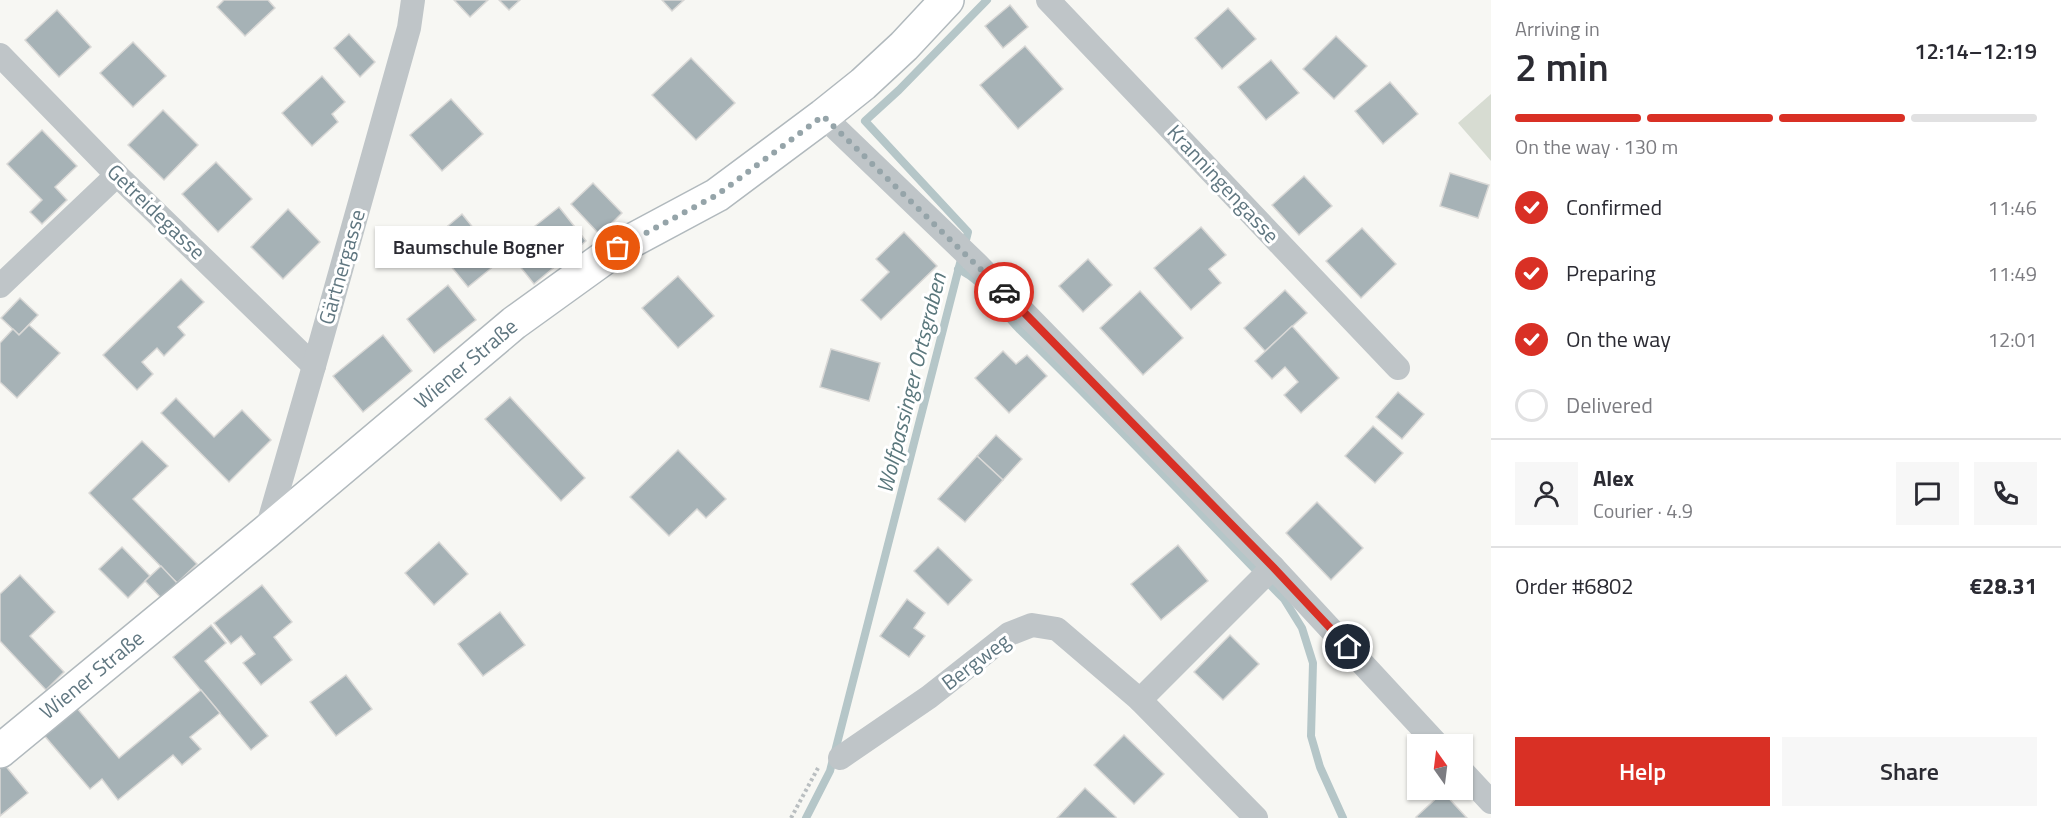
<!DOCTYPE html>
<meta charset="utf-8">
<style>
:root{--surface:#fff;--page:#f7f7f7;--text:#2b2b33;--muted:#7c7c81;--line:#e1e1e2;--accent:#d93025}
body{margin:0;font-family:"Titillium Web",sans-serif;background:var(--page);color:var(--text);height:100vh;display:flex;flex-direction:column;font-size:22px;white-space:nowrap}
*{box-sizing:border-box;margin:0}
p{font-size:20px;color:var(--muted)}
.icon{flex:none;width:33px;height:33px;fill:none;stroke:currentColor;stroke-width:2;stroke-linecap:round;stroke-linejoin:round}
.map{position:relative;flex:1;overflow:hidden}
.side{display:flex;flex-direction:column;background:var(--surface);width:570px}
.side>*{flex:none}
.needle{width:39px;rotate:346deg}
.tools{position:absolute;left:1407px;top:734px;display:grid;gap:12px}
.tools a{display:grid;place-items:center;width:66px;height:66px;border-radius:0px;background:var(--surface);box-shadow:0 2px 4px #0004;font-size:30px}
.pin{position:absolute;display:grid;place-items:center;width:51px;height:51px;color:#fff;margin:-26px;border:3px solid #fff;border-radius:50%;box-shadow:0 2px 6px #0007}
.courier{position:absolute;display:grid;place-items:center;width:60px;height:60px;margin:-30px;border:4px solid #d93025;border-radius:50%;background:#fff;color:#222;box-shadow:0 2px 8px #0007}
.bubble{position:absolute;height:42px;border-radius:0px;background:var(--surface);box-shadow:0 2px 4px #0004;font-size:20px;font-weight:600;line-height:42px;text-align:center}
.summary em{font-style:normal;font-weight:600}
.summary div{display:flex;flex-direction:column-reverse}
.summary{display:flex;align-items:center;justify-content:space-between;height:102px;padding:0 24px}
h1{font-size:39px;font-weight:600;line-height:45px}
.bar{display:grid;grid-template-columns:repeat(4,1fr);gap:9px 6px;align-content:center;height:72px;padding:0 24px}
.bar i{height:8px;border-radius:4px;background:var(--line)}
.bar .selected{background:var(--accent)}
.bar p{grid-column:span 4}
.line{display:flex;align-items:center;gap:15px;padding:0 24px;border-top:2px solid var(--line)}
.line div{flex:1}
.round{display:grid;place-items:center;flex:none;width:63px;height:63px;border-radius:0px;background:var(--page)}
ol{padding:0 24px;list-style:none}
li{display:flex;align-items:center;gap:18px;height:66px}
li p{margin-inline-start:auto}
li .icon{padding:6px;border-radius:50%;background:var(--accent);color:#fff;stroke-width:4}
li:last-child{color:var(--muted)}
li i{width:33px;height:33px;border:3px solid var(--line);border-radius:50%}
.primary-button{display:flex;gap:12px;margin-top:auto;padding:12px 24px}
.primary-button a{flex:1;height:69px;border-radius:0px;background:var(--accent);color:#fff;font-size:24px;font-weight:600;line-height:69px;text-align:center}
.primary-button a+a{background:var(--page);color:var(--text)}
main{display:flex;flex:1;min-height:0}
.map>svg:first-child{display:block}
.green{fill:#d7dcd2}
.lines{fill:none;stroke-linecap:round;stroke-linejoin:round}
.stream{stroke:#b5c6c8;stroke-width:8}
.building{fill:#a6b2b6;stroke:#d9d8d6;stroke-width:1.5}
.secondary-casing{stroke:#b1b9bd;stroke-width:36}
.path{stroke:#b9bec0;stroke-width:4;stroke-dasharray:3 3;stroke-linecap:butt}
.street{stroke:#bfc5c8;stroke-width:24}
.secondary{stroke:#fff;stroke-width:33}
.done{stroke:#95a4a9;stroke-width:6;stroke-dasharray:0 10.8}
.route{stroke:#d93025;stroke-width:8}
.labels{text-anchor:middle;stroke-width:6;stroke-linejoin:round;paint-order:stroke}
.street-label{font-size:21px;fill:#607781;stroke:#fff}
.water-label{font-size:22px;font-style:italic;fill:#5a777c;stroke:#fff}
</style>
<main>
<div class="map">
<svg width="1491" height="818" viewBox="0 0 1491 818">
<rect width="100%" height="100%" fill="#f7f7f3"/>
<path class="green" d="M 1491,94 L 1491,161 L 1458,123 Z"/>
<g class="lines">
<g class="stream">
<path d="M 958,269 C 984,280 999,309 1019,329 C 1110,417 1196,509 1284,599 L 1302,628 L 1313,663 L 1311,736 L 1320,767 L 1343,818"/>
<path d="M 806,818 L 830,771 L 968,232 L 865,121 L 899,90 L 987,0"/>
</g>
</g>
<g class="building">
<path d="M 224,0 L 268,0 L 275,8 L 245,36 L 217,7 Z"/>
<path d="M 454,0 L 488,0 L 470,17 Z"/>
<path d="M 499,0 L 520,0 L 509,10 Z"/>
<path d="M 662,0 L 684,0 L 672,11 Z"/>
<path d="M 1010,5 L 1028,27 L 1003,48 L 985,26 Z"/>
<path d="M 1228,8 L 1256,39 L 1222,69 L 1195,38 Z"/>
<path d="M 57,10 L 91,47 L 59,77 L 25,40 Z"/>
<path d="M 349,34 L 375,62 L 360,77 L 334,48 Z"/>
<path d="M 1336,36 L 1367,66 L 1334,99 L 1303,69 Z"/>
<path d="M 133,42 L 166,76 L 133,107 L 100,73 Z"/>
<path d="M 1025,46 L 1063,89 L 1018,129 L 980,85 Z"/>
<path d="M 691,58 L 735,103 L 696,140 L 652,95 Z"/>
<path d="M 1271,60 L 1299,93 L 1266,120 L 1238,87 Z"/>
<path d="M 322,76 L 345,102 L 332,114 L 338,122 L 312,146 L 282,113 Z"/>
<path d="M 1390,82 L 1418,114 L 1383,144 L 1355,111 Z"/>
<path d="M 451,99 L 483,134 L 442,171 L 410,135 Z"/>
<path d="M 163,110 L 198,145 L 164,180 L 128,145 Z"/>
<path d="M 42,130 L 77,166 L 55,187 L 67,200 L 42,224 L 30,212 L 42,200 L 7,164 Z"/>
<path d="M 216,162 L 252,199 L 218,232 L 182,194 Z"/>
<path d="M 1450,173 L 1489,185 L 1478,218 L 1440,206 Z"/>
<path d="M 1304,176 L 1332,206 L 1299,235 L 1272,205 Z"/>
<path d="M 593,183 L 622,213 L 600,235 L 571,204 Z"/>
<path d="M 559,207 L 586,241 L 534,284 L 506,249 Z"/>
<path d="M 288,209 L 320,242 L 283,279 L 251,247 Z"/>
<path d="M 462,214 L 500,261 L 468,287 L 430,241 Z"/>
<path d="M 1201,227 L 1226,255 L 1209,269 L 1221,283 L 1191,310 L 1154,268 Z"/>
<path d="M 1362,228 L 1396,264 L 1361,298 L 1326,261 Z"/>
<path d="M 904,232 L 937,266 L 881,320 L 861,300 L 889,272 L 876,259 Z"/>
<path d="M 1088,259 L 1112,285 L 1083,312 L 1059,286 Z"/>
<path d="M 678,276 L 714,316 L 678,348 L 642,308 Z"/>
<path d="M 181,279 L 204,302 L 178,327 L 185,335 L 164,356 L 157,348 L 142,362 L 153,374 L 137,390 L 103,355 Z"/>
<path d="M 448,285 L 476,320 L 434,353 L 407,319 Z"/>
<path d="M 1285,290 L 1307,313 L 1265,351 L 1244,328 Z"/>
<path d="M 1140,291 L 1183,338 L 1143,375 L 1100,328 Z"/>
<path d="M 20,298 L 38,315 L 19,335 L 1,318 Z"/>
<path d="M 29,325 L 60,353 L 17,398 L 0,382 L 0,343 L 13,329 L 19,335 Z"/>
<path d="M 1292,326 L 1339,378 L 1301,413 L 1284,395 L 1298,382 L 1285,367 L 1272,379 L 1255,361 Z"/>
<path d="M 383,335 L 412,371 L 363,412 L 333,376 Z"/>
<path d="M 831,349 L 880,363 L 869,401 L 820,387 Z"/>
<path d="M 1003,351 L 1016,364 L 1027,355 L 1047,376 L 1009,413 L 975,378 Z"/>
<path d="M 1398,392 L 1424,414 L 1402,439 L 1376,417 Z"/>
<path d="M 510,397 L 585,478 L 561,501 L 485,419 Z"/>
<path d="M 176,398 L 214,437 L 242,410 L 271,440 L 229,482 L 161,413 Z"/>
<path d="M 1373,426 L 1403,453 L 1375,483 L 1345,456 Z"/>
<path d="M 996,435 L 1022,459 L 1003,480 L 977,456 Z"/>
<path d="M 142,441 L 168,466 L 133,499 L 197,564 L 177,583 L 89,493 Z"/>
<path d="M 678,450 L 726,499 L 706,518 L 697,509 L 669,536 L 630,497 Z"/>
<path d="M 977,456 L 1003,480 L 965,522 L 938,499 Z"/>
<path d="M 1317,502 L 1363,548 L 1331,580 L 1286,533 Z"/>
<path d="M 439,542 L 468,574 L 434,605 L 405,573 Z"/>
<path d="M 1178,545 L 1208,581 L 1161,620 L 1131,584 Z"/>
<path d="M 122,547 L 150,576 L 128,598 L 99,569 Z"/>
<path d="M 938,547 L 972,580 L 948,605 L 914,571 Z"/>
<path d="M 161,566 L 177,583 L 162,599 L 145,581 Z"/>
<path d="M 20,575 L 55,612 L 30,636 L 64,672 L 46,690 L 0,641 L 0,594 Z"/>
<path d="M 262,585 L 292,622 L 274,637 L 292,660 L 261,685 L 243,663 L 255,654 L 241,636 L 231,644 L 214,623 Z"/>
<path d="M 907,599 L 925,613 L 914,628 L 925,636 L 909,657 L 880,636 Z"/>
<path d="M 500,612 L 525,645 L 483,676 L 458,644 Z"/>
<path d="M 211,625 L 226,643 L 205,661 L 268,736 L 251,750 L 173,657 Z"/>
<path d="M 1230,635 L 1259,664 L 1223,700 L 1194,672 Z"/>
<path d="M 346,675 L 372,709 L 336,736 L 310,702 Z"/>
<path d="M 201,690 L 220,713 L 190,737 L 201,749 L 182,765 L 173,755 L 118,800 L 102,779 L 90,789 L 43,734 L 76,707 L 119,758 Z"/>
<path d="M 1124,735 L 1164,774 L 1134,804 L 1094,765 Z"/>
<path d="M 4,764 L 28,793 L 0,816 L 0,767 Z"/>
<path d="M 1085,788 L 1116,817 L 1116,818 L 1057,818 Z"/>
<path d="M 1443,792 L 1467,818 L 1418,818 L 1416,817 Z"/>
</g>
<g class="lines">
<defs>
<path id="secondary" d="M 0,751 L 266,532 L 514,323 L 618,248 L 717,195 L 823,116 L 863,84 L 904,46 L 947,0"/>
</defs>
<use href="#secondary" class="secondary-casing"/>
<path class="path" d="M 791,818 L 818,768"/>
<g class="street">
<path d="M 1048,0 L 1398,368"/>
<path d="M 0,55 L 117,175 L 314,366"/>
<path d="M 823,116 L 977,264 L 1273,567 L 1437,744"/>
<path d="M 0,286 L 117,175"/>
<path d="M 266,532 L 314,366 L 409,28 L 413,0"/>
<path d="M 1140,700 L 1273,567"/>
<path d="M 840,758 L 929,697 L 1009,634 L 1032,625 L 1057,629 L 1140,700 L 1256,818"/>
<path d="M 1462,771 L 1491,802"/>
</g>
<use href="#secondary" class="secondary"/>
</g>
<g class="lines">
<path class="done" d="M 618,248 L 717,195 L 823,116 L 1004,292"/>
<path class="route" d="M 1004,292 L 1273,567 L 1348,647"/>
</g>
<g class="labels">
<g class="street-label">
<text transform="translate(1223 184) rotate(47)" y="7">Kranningengasse</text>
<text transform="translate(156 212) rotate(44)" y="7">Getreidegasse</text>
<text transform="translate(342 267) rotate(-74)" y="7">Gärtnergasse</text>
<text transform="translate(466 364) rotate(-40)" y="7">Wiener Straße</text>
<text transform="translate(976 662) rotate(-37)" y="7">Bergweg</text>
<text transform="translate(92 675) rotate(-39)" y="7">Wiener Straße</text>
</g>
<g class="water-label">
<text transform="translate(911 383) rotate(-76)" y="8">Wolfpassinger Ortsgraben</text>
</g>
</g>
</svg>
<div class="tools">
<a><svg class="needle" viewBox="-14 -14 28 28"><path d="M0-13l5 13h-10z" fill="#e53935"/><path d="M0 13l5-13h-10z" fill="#7c7c81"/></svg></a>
</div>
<div class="pin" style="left:618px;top:248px;background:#ea580c"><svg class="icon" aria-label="bag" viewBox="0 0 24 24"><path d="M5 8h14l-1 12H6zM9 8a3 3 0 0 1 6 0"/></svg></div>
<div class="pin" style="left:1348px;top:647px;background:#1f2937"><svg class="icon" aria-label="home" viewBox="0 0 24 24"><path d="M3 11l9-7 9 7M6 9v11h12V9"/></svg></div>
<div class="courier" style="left:1004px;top:292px"><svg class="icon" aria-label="car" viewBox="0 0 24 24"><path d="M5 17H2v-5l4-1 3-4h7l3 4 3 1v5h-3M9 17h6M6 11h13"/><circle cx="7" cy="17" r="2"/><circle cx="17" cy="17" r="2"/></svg></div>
<div class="bubble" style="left:375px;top:226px;width:207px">Baumschule Bogner</div>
</div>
<section class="side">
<div class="summary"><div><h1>2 min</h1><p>Arriving in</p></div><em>12:14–12:19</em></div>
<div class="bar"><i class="selected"></i><i class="selected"></i><i class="selected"></i><i></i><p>On the way · 130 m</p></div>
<ol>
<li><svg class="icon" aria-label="check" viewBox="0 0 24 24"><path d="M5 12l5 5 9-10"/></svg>Confirmed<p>11:46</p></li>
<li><svg class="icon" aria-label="check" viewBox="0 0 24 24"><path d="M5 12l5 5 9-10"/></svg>Preparing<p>11:49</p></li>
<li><svg class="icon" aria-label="check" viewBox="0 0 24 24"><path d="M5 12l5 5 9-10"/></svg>On the way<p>12:01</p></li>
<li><i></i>Delivered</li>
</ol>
<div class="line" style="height:108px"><a class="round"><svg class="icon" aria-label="person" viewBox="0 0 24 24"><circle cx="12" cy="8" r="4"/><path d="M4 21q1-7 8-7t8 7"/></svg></a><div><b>Alex</b><p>Courier · 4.9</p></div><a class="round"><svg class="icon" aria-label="chat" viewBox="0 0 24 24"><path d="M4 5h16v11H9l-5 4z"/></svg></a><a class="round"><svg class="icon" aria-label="phone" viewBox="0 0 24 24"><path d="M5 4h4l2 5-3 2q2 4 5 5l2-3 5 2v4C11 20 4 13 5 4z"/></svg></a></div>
<div class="line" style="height:78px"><div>Order #6802</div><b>€28.31</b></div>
<div class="primary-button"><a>Help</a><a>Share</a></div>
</section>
</main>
